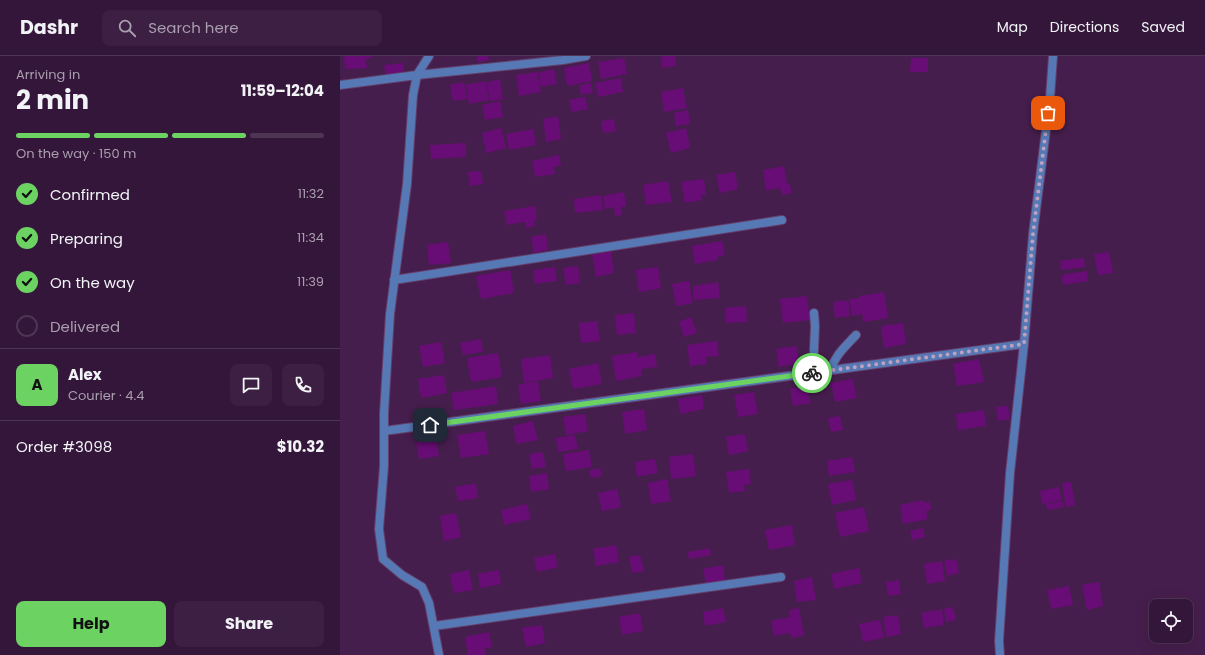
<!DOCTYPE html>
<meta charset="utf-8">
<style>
:root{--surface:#34163a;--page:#3c1f42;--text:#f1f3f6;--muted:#a99faf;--line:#4e3554;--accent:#6cd362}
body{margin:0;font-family:Poppins,sans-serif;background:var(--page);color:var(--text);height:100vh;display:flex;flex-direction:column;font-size:15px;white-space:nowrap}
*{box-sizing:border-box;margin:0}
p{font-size:13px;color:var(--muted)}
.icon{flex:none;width:22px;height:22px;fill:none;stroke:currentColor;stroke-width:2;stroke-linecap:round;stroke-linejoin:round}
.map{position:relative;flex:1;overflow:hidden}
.side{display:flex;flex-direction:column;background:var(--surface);width:340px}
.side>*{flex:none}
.buttons{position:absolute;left:809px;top:543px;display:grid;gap:8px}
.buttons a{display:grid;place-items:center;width:44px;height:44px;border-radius:8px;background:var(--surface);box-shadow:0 4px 16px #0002,0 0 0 1px var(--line);font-size:20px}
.pin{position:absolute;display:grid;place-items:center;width:34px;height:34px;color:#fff;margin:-17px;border-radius:8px;box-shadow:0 2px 6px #0006}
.courier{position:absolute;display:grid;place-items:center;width:40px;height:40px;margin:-20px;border:3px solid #6cd362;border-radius:50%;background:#fff;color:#222;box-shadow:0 1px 5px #0007}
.summary em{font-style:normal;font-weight:700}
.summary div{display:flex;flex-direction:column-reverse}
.summary{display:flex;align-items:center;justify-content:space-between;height:68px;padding:0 16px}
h1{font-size:26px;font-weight:700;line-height:30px}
.bar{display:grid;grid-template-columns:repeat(4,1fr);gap:6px 4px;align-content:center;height:48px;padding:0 16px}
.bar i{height:5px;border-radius:3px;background:var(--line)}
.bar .on{background:var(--accent)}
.bar p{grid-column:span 4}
.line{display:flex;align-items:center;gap:10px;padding:0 16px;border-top:1px solid var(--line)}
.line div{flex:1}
.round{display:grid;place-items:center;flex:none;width:42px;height:42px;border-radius:8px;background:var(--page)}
ol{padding:0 16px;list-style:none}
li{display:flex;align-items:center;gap:12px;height:44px}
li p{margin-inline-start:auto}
li .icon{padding:4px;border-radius:50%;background:var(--accent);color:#111;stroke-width:4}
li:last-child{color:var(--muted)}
li i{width:22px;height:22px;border:2px solid var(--line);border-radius:50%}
.button{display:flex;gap:8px;margin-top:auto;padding:8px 16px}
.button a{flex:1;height:46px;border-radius:8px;background:var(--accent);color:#111;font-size:16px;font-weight:700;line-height:46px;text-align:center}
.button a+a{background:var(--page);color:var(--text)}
header{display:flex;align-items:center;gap:24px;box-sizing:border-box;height:56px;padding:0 20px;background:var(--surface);border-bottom:1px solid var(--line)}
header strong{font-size:19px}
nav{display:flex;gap:22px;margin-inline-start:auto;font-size:14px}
.search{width:280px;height:36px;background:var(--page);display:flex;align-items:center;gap:10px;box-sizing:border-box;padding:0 14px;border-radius:8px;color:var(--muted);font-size:15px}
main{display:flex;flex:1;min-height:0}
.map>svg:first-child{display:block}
.building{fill:#690d76}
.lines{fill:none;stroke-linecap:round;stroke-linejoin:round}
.service-casing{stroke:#633e69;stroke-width:10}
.minor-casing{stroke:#633e69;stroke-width:10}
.service{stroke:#5678b5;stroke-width:8}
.minor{stroke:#5678b5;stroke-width:8}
.done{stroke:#bca1c0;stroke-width:4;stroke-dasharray:0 7.2}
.route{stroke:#6cd362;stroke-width:5}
</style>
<header>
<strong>Dashr</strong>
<div class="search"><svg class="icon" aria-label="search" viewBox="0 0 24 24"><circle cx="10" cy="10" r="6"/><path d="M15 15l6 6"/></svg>Search here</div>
<nav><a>Map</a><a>Directions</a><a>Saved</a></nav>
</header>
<main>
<section class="side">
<div class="summary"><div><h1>2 min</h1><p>Arriving in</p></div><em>11:59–12:04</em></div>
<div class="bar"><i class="on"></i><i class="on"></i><i class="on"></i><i></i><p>On the way · 150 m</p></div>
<ol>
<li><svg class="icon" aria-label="check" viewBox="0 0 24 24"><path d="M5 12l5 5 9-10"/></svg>Confirmed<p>11:32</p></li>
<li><svg class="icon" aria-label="check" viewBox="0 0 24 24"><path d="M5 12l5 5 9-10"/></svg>Preparing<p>11:34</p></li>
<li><svg class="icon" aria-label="check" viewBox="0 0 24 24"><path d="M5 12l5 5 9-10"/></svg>On the way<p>11:39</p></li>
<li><i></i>Delivered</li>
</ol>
<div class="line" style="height:72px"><b class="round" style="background:var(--accent);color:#111">A</b><div><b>Alex</b><p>Courier · 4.4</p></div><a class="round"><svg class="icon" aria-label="chat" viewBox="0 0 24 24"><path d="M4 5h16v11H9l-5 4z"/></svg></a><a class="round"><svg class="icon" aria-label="phone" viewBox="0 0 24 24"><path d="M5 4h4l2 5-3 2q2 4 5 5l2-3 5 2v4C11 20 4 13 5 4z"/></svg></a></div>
<div class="line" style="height:52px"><div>Order #3098</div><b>$10.32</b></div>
<div class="button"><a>Help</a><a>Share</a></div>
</section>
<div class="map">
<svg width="865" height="599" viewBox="0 0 865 599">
<rect width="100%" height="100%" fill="#461e4d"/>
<g class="building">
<path d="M 4,0 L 32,0 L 32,2 L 26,3 L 27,12 L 5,13 Z"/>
<path d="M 137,0 L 148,0 L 149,4 L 138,6 Z"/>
<path d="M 321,0 L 335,0 L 336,10 L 322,12 Z"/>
<path d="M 284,2 L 287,18 L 261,23 L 258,6 Z"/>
<path d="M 571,2 L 588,2 L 588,16 L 570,16 Z"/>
<path d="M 63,7 L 64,19 L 46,21 L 44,9 Z"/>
<path d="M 249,7 L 252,25 L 227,30 L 224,12 Z"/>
<path d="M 214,13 L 217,28 L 201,31 L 198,17 Z"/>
<path d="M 197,16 L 201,36 L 179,40 L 176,19 Z"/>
<path d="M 281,22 L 283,36 L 258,41 L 255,27 Z"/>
<path d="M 160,23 L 163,43 L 150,45 L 147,26 Z"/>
<path d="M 146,25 L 149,44 L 129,48 L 126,29 Z"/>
<path d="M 124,26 L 127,43 L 113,45 L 110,29 Z"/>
<path d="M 251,27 L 253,37 L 241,39 L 239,29 Z"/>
<path d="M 343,32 L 347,52 L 324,56 L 321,36 Z"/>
<path d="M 245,41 L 248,53 L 232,56 L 229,44 Z"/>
<path d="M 160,45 L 163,61 L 145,64 L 142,49 Z"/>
<path d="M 348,54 L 350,68 L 336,70 L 334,57 Z"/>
<path d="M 218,60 L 221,83 L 206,86 L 203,63 Z"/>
<path d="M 274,63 L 276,75 L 263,77 L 261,65 Z"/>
<path d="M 161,72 L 166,92 L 146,97 L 142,77 Z"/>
<path d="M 346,72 L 350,92 L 331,97 L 326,77 Z"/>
<path d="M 193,73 L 196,89 L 169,94 L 166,78 Z"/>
<path d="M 126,87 L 126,101 L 91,103 L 90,89 Z"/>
<path d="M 219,99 L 221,110 L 213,111 L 215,118 L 195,121 L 192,105 Z"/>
<path d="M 444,110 L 447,128 L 450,128 L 452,137 L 442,139 L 440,132 L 426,134 L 423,114 Z"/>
<path d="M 141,115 L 143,128 L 130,130 L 128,116 Z"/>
<path d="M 395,116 L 398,133 L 380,137 L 376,119 Z"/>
<path d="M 364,123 L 366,139 L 361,139 L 362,144 L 345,147 L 341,126 Z"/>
<path d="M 328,125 L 332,146 L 306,149 L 303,129 Z"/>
<path d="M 284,136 L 286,150 L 281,151 L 282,159 L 275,160 L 274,151 L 265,153 L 263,140 Z"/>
<path d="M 261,139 L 263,154 L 235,157 L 234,143 Z"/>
<path d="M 195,150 L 197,163 L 194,164 L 195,170 L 186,172 L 185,166 L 167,169 L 164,155 Z"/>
<path d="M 206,178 L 208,194 L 194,197 L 191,181 Z"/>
<path d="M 382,185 L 385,199 L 377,201 L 378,204 L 355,208 L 352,190 Z"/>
<path d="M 108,186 L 111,207 L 89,209 L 87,189 Z"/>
<path d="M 271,195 L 274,217 L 256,221 L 252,199 Z"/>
<path d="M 769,196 L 773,217 L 758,219 L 754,198 Z"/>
<path d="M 744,202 L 745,211 L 721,214 L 720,205 Z"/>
<path d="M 238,210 L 240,227 L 226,229 L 223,212 Z"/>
<path d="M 215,211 L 217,225 L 195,228 L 193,214 Z"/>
<path d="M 318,211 L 321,232 L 299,236 L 296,214 Z"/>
<path d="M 170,214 L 174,237 L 141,243 L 136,220 Z"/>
<path d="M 747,215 L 748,225 L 723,229 L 722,219 Z"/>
<path d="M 349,225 L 353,247 L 336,250 L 332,228 Z"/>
<path d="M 378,226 L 380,242 L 354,244 L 353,230 Z"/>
<path d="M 544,236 L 548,262 L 523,266 L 522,258 L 512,260 L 509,243 L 519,242 L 519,240 Z"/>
<path d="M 467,240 L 470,264 L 443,267 L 440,243 Z"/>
<path d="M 508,244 L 510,260 L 495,262 L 493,246 Z"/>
<path d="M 406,250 L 407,266 L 386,267 L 385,252 Z"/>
<path d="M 294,257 L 296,277 L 277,279 L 275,259 Z"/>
<path d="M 351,261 L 357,277 L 344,281 L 339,266 Z"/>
<path d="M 257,265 L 260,285 L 241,287 L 239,267 Z"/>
<path d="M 563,267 L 566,288 L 544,292 L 541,270 Z"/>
<path d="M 141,283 L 143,296 L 123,299 L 120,287 Z"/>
<path d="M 377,285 L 379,300 L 366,301 L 367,308 L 350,310 L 347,289 Z"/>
<path d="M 101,286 L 105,307 L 83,311 L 79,290 Z"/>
<path d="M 456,290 L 460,307 L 439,311 L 436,293 Z"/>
<path d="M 297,296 L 298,301 L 315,298 L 317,311 L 301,313 L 302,320 L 276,325 L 272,300 Z"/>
<path d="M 158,297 L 162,321 L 131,326 L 127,302 Z"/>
<path d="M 210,299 L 213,322 L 184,327 L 181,303 Z"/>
<path d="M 639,303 L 644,326 L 617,330 L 613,308 Z"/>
<path d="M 258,307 L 262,328 L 233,333 L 229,313 Z"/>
<path d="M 104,319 L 107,337 L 81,342 L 78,323 Z"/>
<path d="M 513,323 L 517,342 L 495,346 L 491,327 Z"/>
<path d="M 198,325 L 201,345 L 181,348 L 178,329 Z"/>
<path d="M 156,330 L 158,348 L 114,354 L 111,337 Z"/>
<path d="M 467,330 L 471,347 L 453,350 L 450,333 Z"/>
<path d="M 414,336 L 418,358 L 398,361 L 394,339 Z"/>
<path d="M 362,339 L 364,353 L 340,358 L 338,343 Z"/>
<path d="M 668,350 L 670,363 L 658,365 L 656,351 Z"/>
<path d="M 304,353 L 307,374 L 285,378 L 282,356 Z"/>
<path d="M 644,354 L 646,370 L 618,374 L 616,358 Z"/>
<path d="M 245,358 L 248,375 L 226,379 L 223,361 Z"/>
<path d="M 500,360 L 503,374 L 491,376 L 488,362 Z"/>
<path d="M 193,365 L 198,384 L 177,388 L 173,370 Z"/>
<path d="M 145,375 L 149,398 L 121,402 L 117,379 Z"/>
<path d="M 405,378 L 408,395 L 389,399 L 386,381 Z"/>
<path d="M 235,379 L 238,393 L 218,396 L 216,382 Z"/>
<path d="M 96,383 L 99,400 L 79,403 L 76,386 Z"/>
<path d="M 249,394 L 252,411 L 226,415 L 223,398 Z"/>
<path d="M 203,396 L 206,411 L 192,413 L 189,398 Z"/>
<path d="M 353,398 L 356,420 L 331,423 L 329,401 Z"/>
<path d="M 512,401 L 515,416 L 489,420 L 487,405 Z"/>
<path d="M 315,403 L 318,417 L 297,421 L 295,406 Z"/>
<path d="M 260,412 L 262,420 L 251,422 L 249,414 Z"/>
<path d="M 409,413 L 411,428 L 404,429 L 405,435 L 389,437 L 386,416 Z"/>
<path d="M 207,417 L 209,433 L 191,436 L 189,420 Z"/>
<path d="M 327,423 L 331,445 L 311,448 L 308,427 Z"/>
<path d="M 512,424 L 516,444 L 492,449 L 488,428 Z"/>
<path d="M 731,426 L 735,449 L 726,451 L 722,427 Z"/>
<path d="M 136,427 L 138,442 L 118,445 L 115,431 Z"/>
<path d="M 719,431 L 722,444 L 702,448 L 700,435 Z"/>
<path d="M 277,433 L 281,451 L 262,455 L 258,437 Z"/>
<path d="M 584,444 L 585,447 L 590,446 L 591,454 L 586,455 L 588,463 L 563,468 L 560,449 Z"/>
<path d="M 723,445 L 724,451 L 707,454 L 706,448 Z"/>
<path d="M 187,448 L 191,463 L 164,469 L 161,454 Z"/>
<path d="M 524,451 L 529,475 L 500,481 L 495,457 Z"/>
<path d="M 116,457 L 121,481 L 104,485 L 100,460 Z"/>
<path d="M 452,469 L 455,489 L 429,494 L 425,474 Z"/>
<path d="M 583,472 L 585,481 L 572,484 L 570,475 Z"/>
<path d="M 276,489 L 279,506 L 256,510 L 253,493 Z"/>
<path d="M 370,492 L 371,499 L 349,503 L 348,496 Z"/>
<path d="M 215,498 L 218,511 L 197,516 L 194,502 Z"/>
<path d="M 300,499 L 304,515 L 292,517 L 289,501 Z"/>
<path d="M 616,503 L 619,517 L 607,520 L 604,505 Z"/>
<path d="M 602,505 L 605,525 L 587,528 L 584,508 Z"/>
<path d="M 383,509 L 385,524 L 366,528 L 363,513 Z"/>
<path d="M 519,512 L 522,527 L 494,533 L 491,518 Z"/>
<path d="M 129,514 L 133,534 L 114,537 L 110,518 Z"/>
<path d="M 159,514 L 161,528 L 140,532 L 138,518 Z"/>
<path d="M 472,521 L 476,544 L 457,546 L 454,525 Z"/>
<path d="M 559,524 L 561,538 L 548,540 L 546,526 Z"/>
<path d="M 759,526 L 763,550 L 747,554 L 742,529 Z"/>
<path d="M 729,530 L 733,549 L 711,553 L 707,534 Z"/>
<path d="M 613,551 L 616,564 L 606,566 L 604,553 Z"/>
<path d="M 383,552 L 386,566 L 365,570 L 363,556 Z"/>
<path d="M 459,552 L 464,579 L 452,582 L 450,577 L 434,580 L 431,565 L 450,561 L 449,554 Z"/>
<path d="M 602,553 L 604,569 L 584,572 L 581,557 Z"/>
<path d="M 300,557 L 303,575 L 282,579 L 279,561 Z"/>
<path d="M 558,559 L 561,578 L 546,581 L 543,561 Z"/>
<path d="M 540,564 L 544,582 L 523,586 L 519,568 Z"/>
<path d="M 202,569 L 205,587 L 186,591 L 182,572 Z"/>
<path d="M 149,576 L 152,591 L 145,592 L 146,599 L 128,599 L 125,581 Z"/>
</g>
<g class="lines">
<defs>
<g id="service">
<path d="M 490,315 C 496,298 504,292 516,279"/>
<path d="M 473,317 L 475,270 L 474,257"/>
</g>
<g id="minor">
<path d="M 89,0 L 77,19 L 223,4 L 246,0"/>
<path d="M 0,29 L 77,19 L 73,39 L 67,128 L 50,258 L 44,357 L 44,410 L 39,473 L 43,503 L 62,519 L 82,531 L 89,547 L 99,599"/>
<path d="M 54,224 L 442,164"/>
<path d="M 44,375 L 684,288"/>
<path d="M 94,570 L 441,521"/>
<path d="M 660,599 L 659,585 L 670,417 L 684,288 L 693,178 L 710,42 L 713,0"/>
</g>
</defs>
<use href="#service" class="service-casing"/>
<use href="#minor" class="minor-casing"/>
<use href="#service" class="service"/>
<use href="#minor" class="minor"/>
</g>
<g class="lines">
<path class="done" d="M 472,317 L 684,288 L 693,178 L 708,57"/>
<path class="route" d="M 90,369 L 472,317"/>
</g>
</svg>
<div class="buttons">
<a><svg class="icon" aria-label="locate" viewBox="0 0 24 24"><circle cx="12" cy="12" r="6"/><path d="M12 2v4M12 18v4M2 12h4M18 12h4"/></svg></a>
</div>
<div class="pin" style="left:708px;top:57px;background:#ea580c"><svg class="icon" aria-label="bag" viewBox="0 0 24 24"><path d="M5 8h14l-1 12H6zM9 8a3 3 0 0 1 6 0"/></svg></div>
<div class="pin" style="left:90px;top:369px;background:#1f2937"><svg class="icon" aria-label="home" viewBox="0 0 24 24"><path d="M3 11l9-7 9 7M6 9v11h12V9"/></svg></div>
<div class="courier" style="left:472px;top:317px"><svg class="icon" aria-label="bike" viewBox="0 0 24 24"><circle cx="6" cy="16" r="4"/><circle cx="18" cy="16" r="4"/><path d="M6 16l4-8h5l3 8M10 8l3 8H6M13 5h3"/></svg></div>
</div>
</main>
